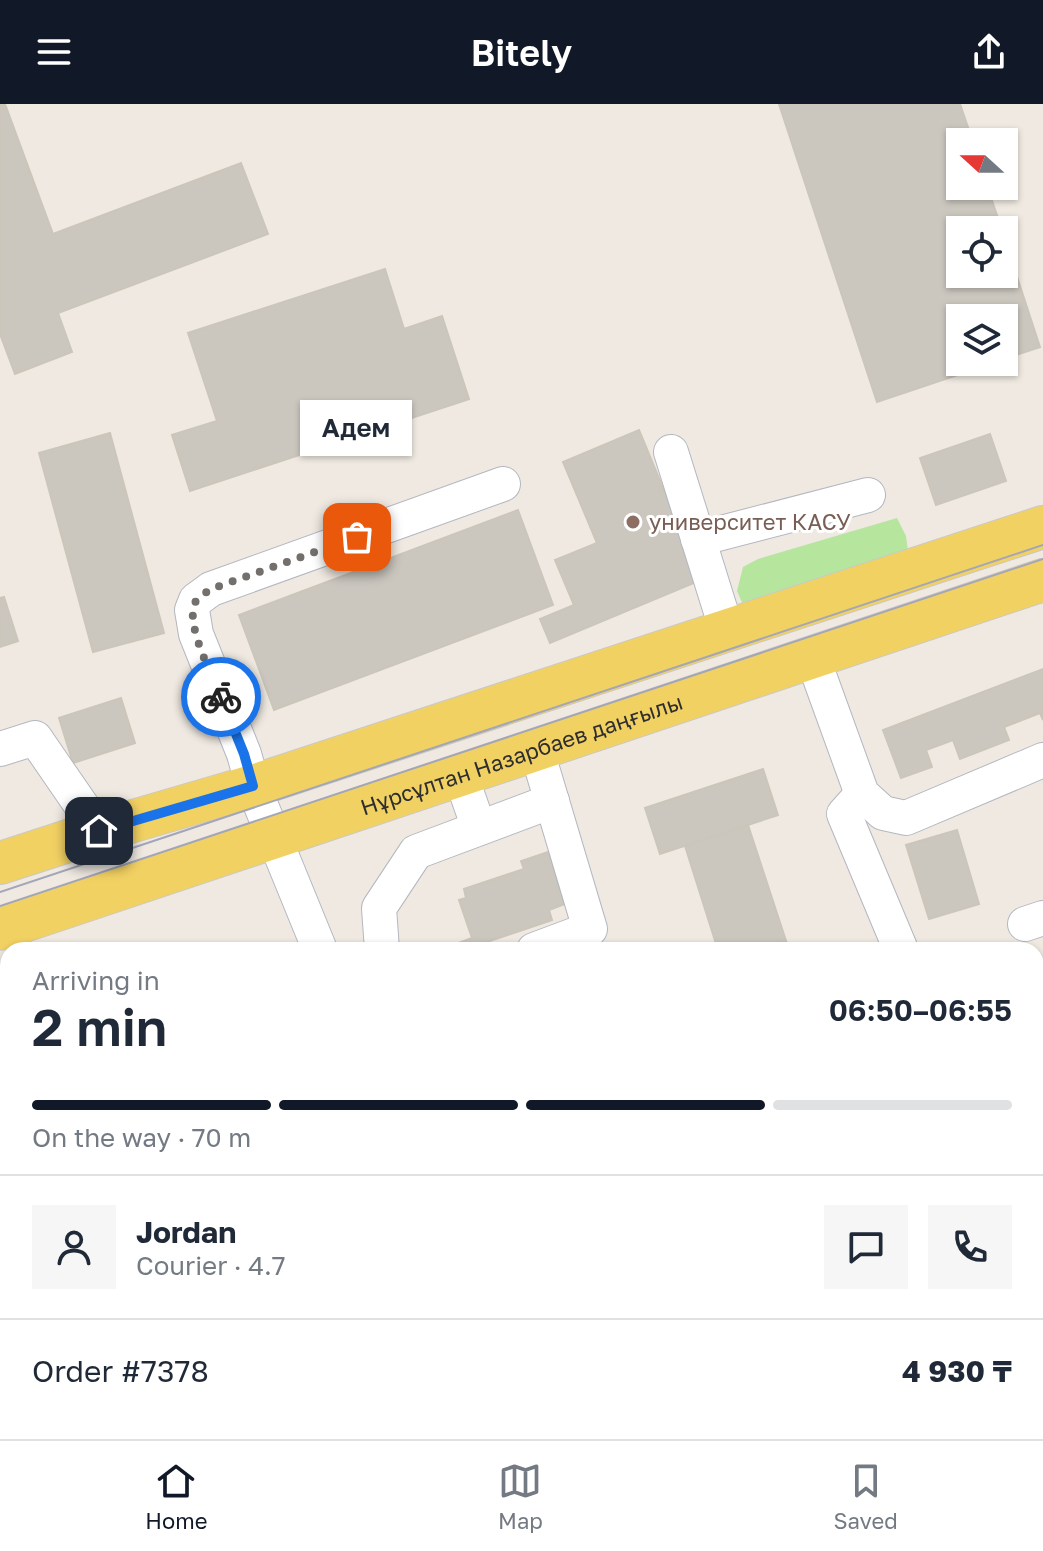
<!DOCTYPE html>
<meta charset="utf-8">
<style>
:root{--surface:#fff;--page:#f6f6f7;--text:#1f2937;--muted:#747a83;--line:#e0e1e3;--accent:#111827}
body{margin:0;font-family:"Golos Text",sans-serif;background:var(--page);color:var(--text);height:100vh;display:flex;flex-direction:column;font-size:30px;white-space:nowrap}
*{box-sizing:border-box;margin:0}
p{font-size:26px;color:var(--muted)}
.icon{flex:none;width:44px;height:44px;fill:none;stroke:currentColor;stroke-width:2;stroke-linecap:round;stroke-linejoin:round}
.map{position:relative;flex:1;overflow:hidden}
.sheet{position:absolute;left:0px;top:838px;width:1044px;height:498px;display:flex;flex-direction:column;background:var(--surface);border-radius:24px 24px 0 0;box-shadow:0 2px 6px #0004}
.sheet>*{flex:none}
.needle{width:52px;rotate:291deg}
.tools{position:absolute;left:946px;top:24px;display:grid;gap:16px}
.tools a{display:grid;place-items:center;width:72px;height:72px;border-radius:0px;background:var(--surface);box-shadow:0 2px 6px #0004;font-size:40px}
.pin{position:absolute;display:grid;place-items:center;width:68px;height:68px;color:#fff;margin:-34px;border-radius:16px;box-shadow:0 4px 12px #0006}
.courier{position:absolute;display:grid;place-items:center;width:80px;height:80px;margin:-40px;border:6px solid #1a73e8;border-radius:50%;background:#fff;color:#222;box-shadow:0 2px 10px #0007}
.bubble{position:absolute;height:56px;border-radius:0px;background:var(--surface);box-shadow:0 2px 6px #0004;font-size:26px;font-weight:600;line-height:56px;text-align:center}
.summary em{font-style:normal;font-weight:600}
.summary div{display:flex;flex-direction:column-reverse}
.summary{display:flex;align-items:center;justify-content:space-between;height:136px;padding:0 32px}
h1{font-size:52px;font-weight:600;line-height:60px}
.bar{display:grid;grid-template-columns:repeat(4,1fr);gap:12px 8px;align-content:center;height:96px;padding:0 32px}
.bar i{height:10px;border-radius:6px;background:var(--line)}
.bar .active{background:var(--accent)}
.bar p{grid-column:span 4}
.line{display:flex;align-items:center;gap:20px;padding:0 32px;border-top:2px solid var(--line)}
.line div{flex:1}
.round{display:grid;place-items:center;flex:none;width:84px;height:84px;border-radius:0px;background:var(--page)}
header{display:flex;justify-content:space-between;align-items:center;height:104px;padding:0 32px;background:var(--accent);color:#fff;font-size:36px;font-weight:600}
.tab-bar{display:flex;justify-content:space-around;align-items:center;height:112px;border-top:2px solid var(--line);background:var(--surface);font-size:22px;color:var(--muted)}
.tab-bar a{display:grid;justify-items:center;gap:4px}
.tab-bar .active{color:var(--accent)}
.map>svg:first-child{display:block}
.green{fill:#b6e59e}
.building{fill:#cbc7bf;stroke:#cbc5ba;stroke-width:2}
.lines{fill:none;stroke-linecap:round;stroke-linejoin:round}
.minor-casing{stroke:#b4b7c1;stroke-width:36}
.major-casing{stroke:#c9c9c9;stroke-width:44}
.minor{stroke:#fff;stroke-width:34}
.major{stroke:#f2d163;stroke-width:42}
.tram{stroke:#a3a6b8;stroke-width:2}
.done{stroke:#726f6d;stroke-width:8;stroke-dasharray:0 14.4}
.route{stroke:#1a73e8;stroke-width:10}
.education-dot{fill:#8d6e63;stroke:#fff;stroke-width:3}
.labels{text-anchor:middle;stroke-width:6;stroke-linejoin:round;paint-order:stroke}
.education-label{font-size:22px;fill:#785e54;stroke:#fff;text-anchor:start}
.street-label{font-size:22px;fill:#2e2e2e;stroke:#fff}
</style>
<header><svg class="icon" aria-label="menu" viewBox="0 0 24 24"><path d="M4 6h16M4 12h16M4 18h16"/></svg>Bitely<svg class="icon" aria-label="share" viewBox="0 0 24 24"><path d="M12 15V3M7 8l5-5 5 5M5 13v7h14v-7"/></svg></header>
<div class="map">
<svg width="1043" height="1335" viewBox="0 0 1043 1335">
<rect width="100%" height="100%" fill="#efe9e1"/>
<path class="green" d="M 897,414 L 906,432 L 908,447 L 744,503 L 737,487 L 743,463 L 758,455 Z"/>
<g class="building">
<path d="M 0,0 L 5,0 L 53,130 L 241,59 L 268,130 L 58,209 L 72,248 L 15,270 L 0,230 Z"/>
<path d="M 779,0 L 960,0 L 973,38 L 960,38 L 960,82 L 987,82 L 1002,126 L 960,126 L 960,170 L 1004,170 L 1004,133 L 1040,243 L 1004,255 L 1004,214 L 960,214 L 960,258 L 996,258 L 877,298 Z"/>
<path d="M 385,165 L 404,225 L 442,212 L 469,295 L 190,387 L 172,331 L 217,317 L 188,229 Z"/>
<path d="M 639,326 L 701,476 L 550,539 L 540,515 L 574,501 L 555,456 L 597,439 L 563,358 Z"/>
<path d="M 110,329 L 164,529 L 93,548 L 39,349 Z"/>
<path d="M 990,330 L 1006,377 L 936,401 L 920,354 Z"/>
<path d="M 518,406 L 553,501 L 274,606 L 239,511 Z"/>
<path d="M 4,493 L 18,537 L 0,543 L 0,494 Z"/>
<path d="M 1043,565 L 1043,616 L 1040,609 L 1004,623 L 1009,636 L 960,655 L 953,636 L 926,646 L 932,663 L 901,674 L 883,626 Z"/>
<path d="M 121,594 L 135,639 L 73,659 L 59,614 Z"/>
<path d="M 763,665 L 778,711 L 660,750 L 645,704 Z"/>
<path d="M 748,721 L 789,846 L 718,846 L 685,742 Z"/>
<path d="M 957,726 L 979,800 L 929,815 L 906,741 Z"/>
<path d="M 548,748 L 565,800 L 549,806 L 552,816 L 481,840 L 483,846 L 440,846 L 472,834 L 459,796 L 466,794 L 464,785 L 524,765 L 521,757 Z"/>
<path d="M 1043,886 L 1043,970 L 1036,950 L 1036,888 Z"/>
<path d="M 8,1025 L 8,1083 L 0,1086 L 0,1028 Z"/>
<path d="M 1036,1033 L 1043,1054 L 1043,1139 L 1036,1141 Z"/>
<path d="M 1043,1167 L 1043,1219 L 1036,1221 L 1036,1170 Z"/>
<path d="M 36,1328 L 190,1328 L 171,1335 L 17,1335 Z"/>
<path d="M 293,1328 L 323,1328 L 326,1335 L 296,1335 Z"/>
<path d="M 354,1328 L 410,1328 L 392,1335 L 357,1335 Z"/>
<path d="M 828,1328 L 865,1328 L 867,1331 L 858,1335 L 831,1335 Z"/>
<path d="M 872,1328 L 919,1328 L 921,1335 L 875,1335 Z"/>
</g>
<g class="lines">
<defs>
<g id="minor">
<path d="M 671,348 L 727,527"/>
<path d="M 698,435 L 868,391"/>
<path d="M 812,552 L 862,690 L 883,709 L 906,714 L 1043,656"/>
<path d="M 0,645 L 35,634 L 99,727"/>
<path d="M 460,670 L 479,724"/>
<path d="M 862,690 L 844,710 L 901,846"/>
<path d="M 1025,820 L 1043,814"/>
<path d="M 320,846 L 253,682 L 244,650 L 196,530 L 192,506 L 196,496 L 211,485 L 503,380"/>
<path d="M 382,846 L 379,804 L 416,748 L 552,697"/>
<path d="M 534,846 L 590,825 L 536,644"/>
<path d="M 0,990 L 8,987"/>
<path d="M 0,1128 L 8,1125"/>
<path d="M 242,1328 L 244,1335"/>
<path d="M 349,1328 L 352,1335"/>
<path d="M 442,1328 L 444,1335"/>
<path d="M 490,1335 L 511,1328"/>
<path d="M 564,1335 L 584,1328"/>
</g>
<g id="major">
<path d="M 0,759 L 99,727 L 253,682 L 1043,423"/>
<path id="s1" d="M 0,825 L 1043,476"/>
</g>
</defs>
<use href="#minor" class="minor-casing"/>
<use href="#major" class="major-casing"/>
<use href="#minor" class="minor"/>
<use href="#major" class="major"/>
<g class="tram">
<path d="M 0,788 L 1043,441"/>
<path d="M 0,802 L 1043,455"/>
</g>
</g>
<g class="lines">
<path class="done" d="M 221,593 C 213,573 183,517 196,497 C 199,492 206,489 211,485 L 357,433"/>
<path class="route" d="M 99,727 L 253,682 L 244,650 L 221,593"/>
</g>
<circle class="education-dot" cx="633" cy="418" r="8"/>
<g class="labels">
<g class="education-label">
<text x="649" y="426">университет КАСУ</text>
</g>
<g class="street-label">
<text dy="8" stroke="none"><textPath href="#s1" startOffset="550">Нұрсұлтан Назарбаев даңғылы</textPath></text>
</g>
</g>
</svg>
<div class="tools">
<a><svg class="needle" viewBox="-14 -14 28 28"><path d="M0-13l5 13h-10z" fill="#e53935"/><path d="M0 13l5-13h-10z" fill="#747a83"/></svg></a>
<a><svg class="icon" aria-label="locate" viewBox="0 0 24 24"><circle cx="12" cy="12" r="6"/><path d="M12 2v4M12 18v4M2 12h4M18 12h4"/></svg></a>
<a><svg class="icon" aria-label="layers" viewBox="0 0 24 24"><path d="M12 4l9 5-9 5-9-5zM3 14l9 5 9-5"/></svg></a>
</div>
<div class="pin" style="left:357px;top:433px;background:#ea580c"><svg class="icon" aria-label="bag" viewBox="0 0 24 24"><path d="M5 8h14l-1 12H6zM9 8a3 3 0 0 1 6 0"/></svg></div>
<div class="pin" style="left:99px;top:727px;background:#1f2937"><svg class="icon" aria-label="home" viewBox="0 0 24 24"><path d="M3 11l9-7 9 7M6 9v11h12V9"/></svg></div>
<div class="courier" style="left:221px;top:593px"><svg class="icon" aria-label="bike" viewBox="0 0 24 24"><circle cx="6" cy="16" r="4"/><circle cx="18" cy="16" r="4"/><path d="M6 16l4-8h5l3 8M10 8l3 8H6M13 5h3"/></svg></div>
<div class="bubble" style="left:300px;top:296px;width:112px">Адем</div>
<section class="sheet">
<div class="summary"><div><h1>2 min</h1><p>Arriving in</p></div><em>06:50–06:55</em></div>
<div class="bar"><i class="active"></i><i class="active"></i><i class="active"></i><i></i><p>On the way · 70 m</p></div>
<div class="line" style="height:144px"><a class="round"><svg class="icon" aria-label="person" viewBox="0 0 24 24"><circle cx="12" cy="8" r="4"/><path d="M4 21q1-7 8-7t8 7"/></svg></a><div><b>Jordan</b><p>Courier · 4.7</p></div><a class="round"><svg class="icon" aria-label="chat" viewBox="0 0 24 24"><path d="M4 5h16v11H9l-5 4z"/></svg></a><a class="round"><svg class="icon" aria-label="phone" viewBox="0 0 24 24"><path d="M5 4h4l2 5-3 2q2 4 5 5l2-3 5 2v4C11 20 4 13 5 4z"/></svg></a></div>
<div class="line" style="height:104px"><div>Order #7378</div><b>4 930 ₸</b></div>
</section>
</div>
<nav class="tab-bar">
<a class="active"><svg class="icon" aria-label="home" viewBox="0 0 24 24"><path d="M3 11l9-7 9 7M6 9v11h12V9"/></svg>Home</a>
<a><svg class="icon" aria-label="map" viewBox="0 0 24 24"><path d="M3 6l6-2 6 2 6-2v14l-6 2-6-2-6 2zM9 4v14M15 6v14"/></svg>Map</a>
<a><svg class="icon" aria-label="saved" viewBox="0 0 24 24"><path d="M7 4h10v16l-5-4-5 4z"/></svg>Saved</a>
</nav>
